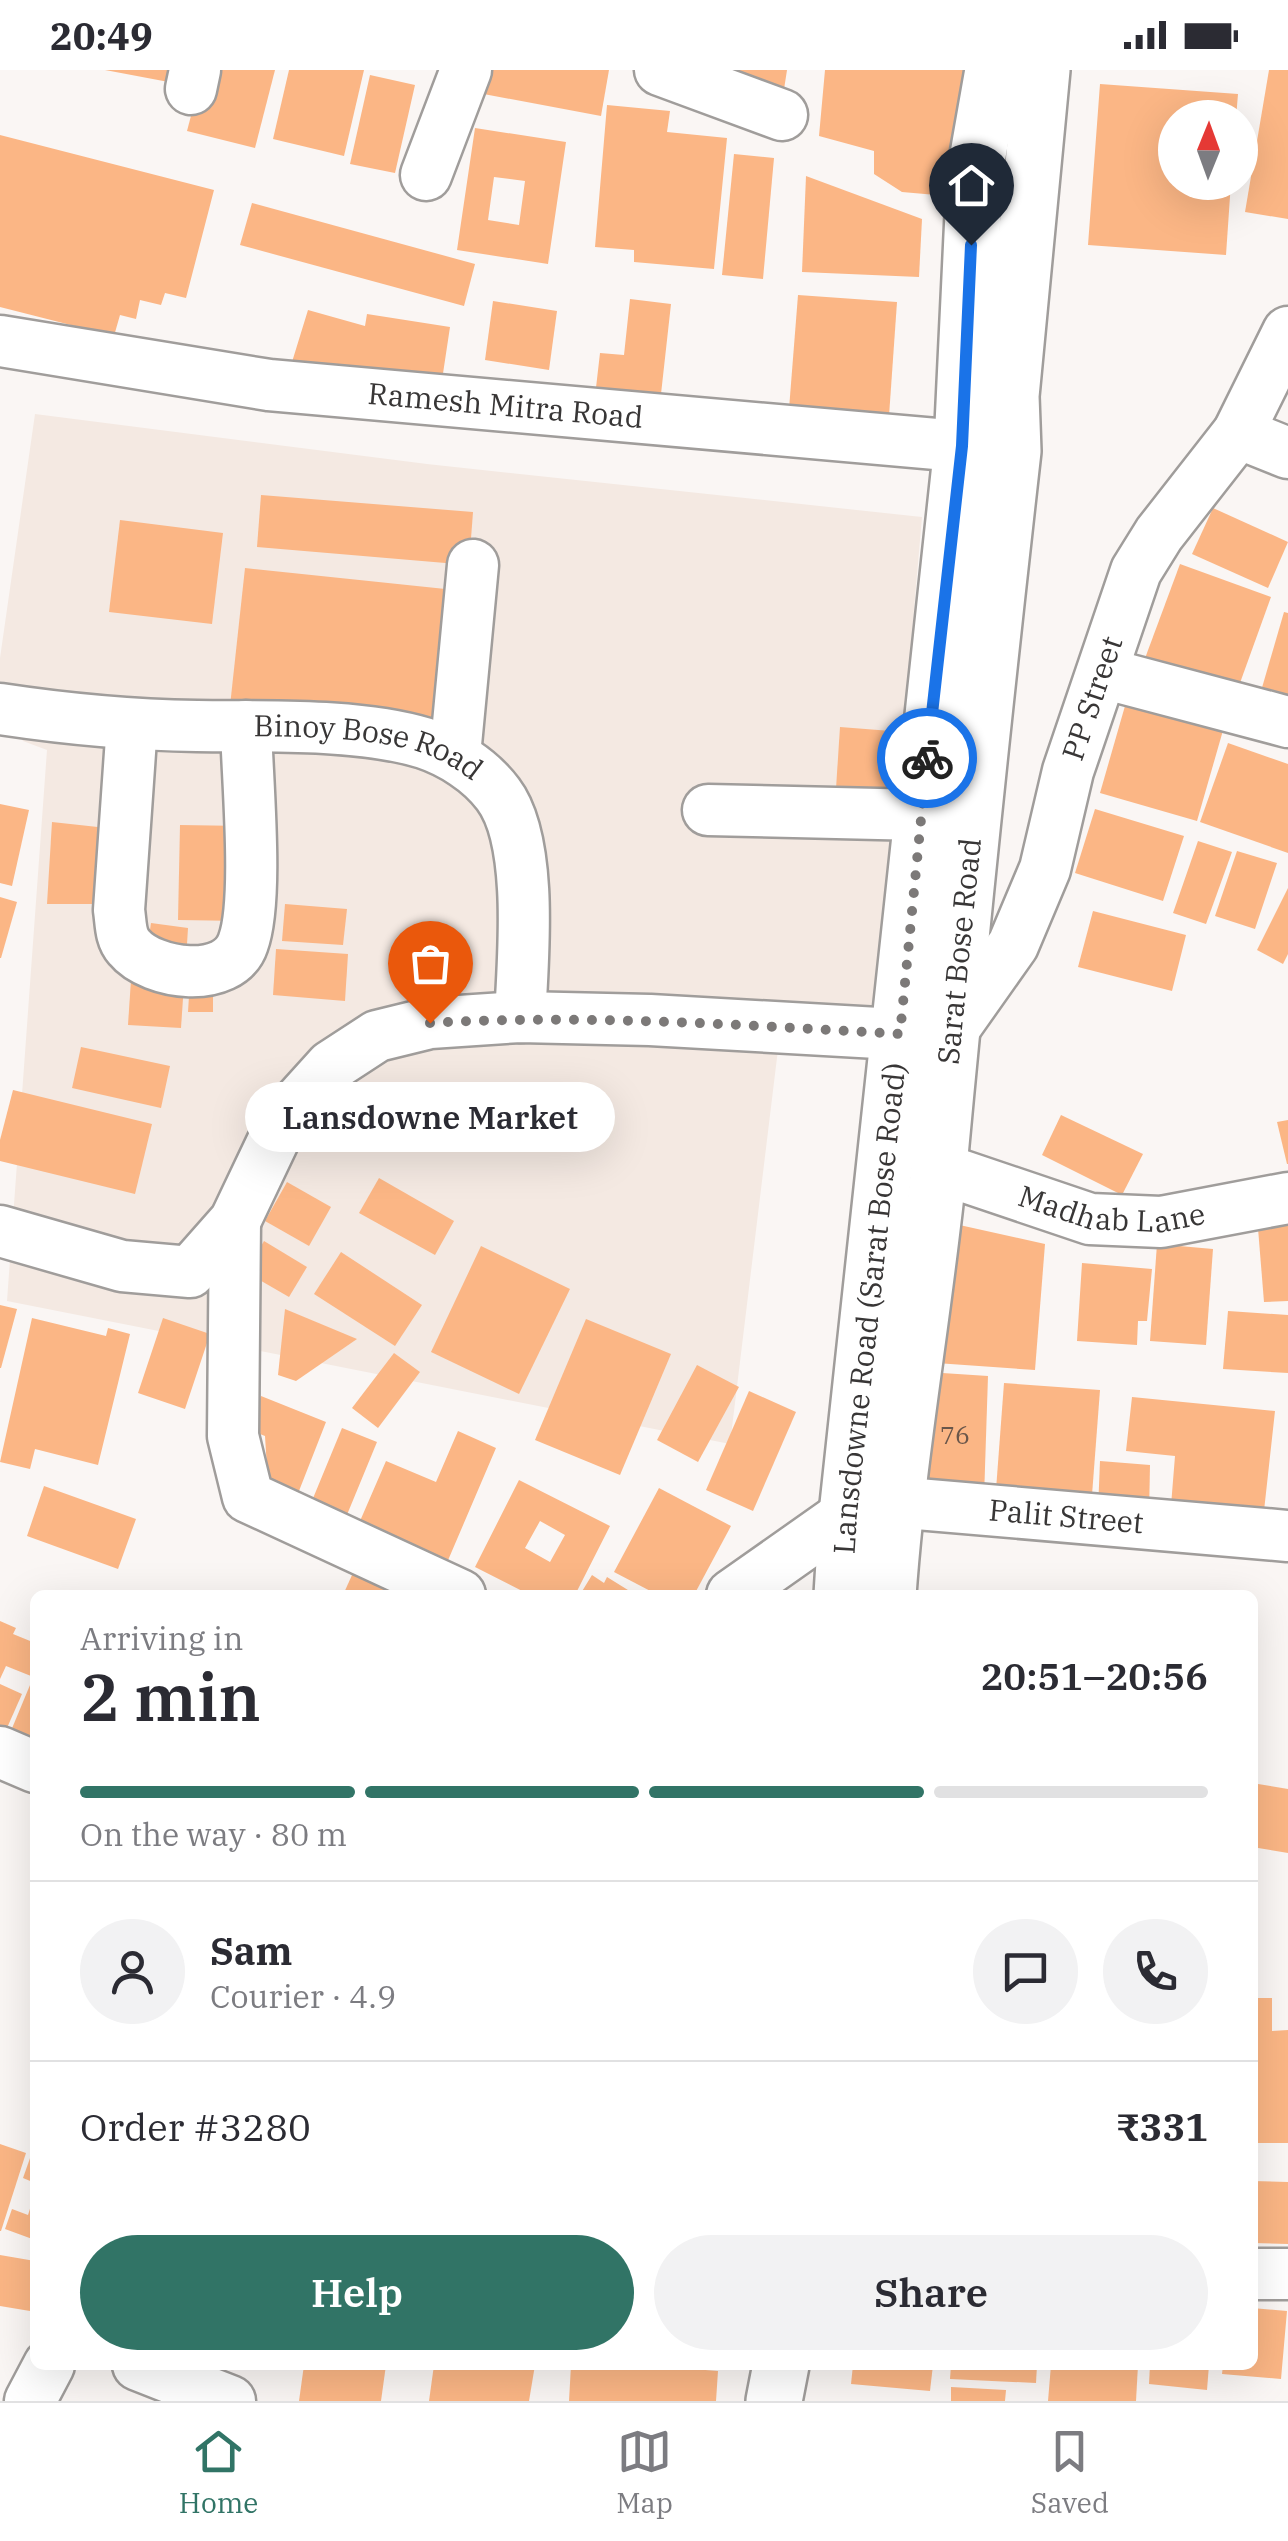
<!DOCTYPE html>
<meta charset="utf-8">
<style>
:root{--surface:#fff;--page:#f2f2f3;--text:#2b2b33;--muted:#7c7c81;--line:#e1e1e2;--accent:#317466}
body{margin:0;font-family:"IBM Plex Serif",serif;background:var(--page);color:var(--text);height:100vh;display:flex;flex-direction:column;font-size:38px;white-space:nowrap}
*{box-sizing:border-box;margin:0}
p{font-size:32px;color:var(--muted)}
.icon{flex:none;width:55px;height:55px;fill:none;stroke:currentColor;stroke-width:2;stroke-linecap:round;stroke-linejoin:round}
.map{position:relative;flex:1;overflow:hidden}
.side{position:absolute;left:30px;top:1520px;width:1228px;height:780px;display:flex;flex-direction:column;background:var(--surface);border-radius:15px;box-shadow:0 10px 40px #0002}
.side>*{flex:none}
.needle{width:65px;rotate:1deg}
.buttons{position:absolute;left:1158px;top:30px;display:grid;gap:20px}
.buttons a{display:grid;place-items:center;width:100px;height:100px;border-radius:50%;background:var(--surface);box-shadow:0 10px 40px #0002;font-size:50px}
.pin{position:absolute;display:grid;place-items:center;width:85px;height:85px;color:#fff;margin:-102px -42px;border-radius:50% 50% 50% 0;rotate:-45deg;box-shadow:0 0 10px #0007}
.pin .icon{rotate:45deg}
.courier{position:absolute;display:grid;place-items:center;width:100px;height:100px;margin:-50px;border:8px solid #1a73e8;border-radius:50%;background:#fff;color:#222;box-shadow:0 2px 12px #0007}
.bubble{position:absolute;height:70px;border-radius:35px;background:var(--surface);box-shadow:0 10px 40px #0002;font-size:32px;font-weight:600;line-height:70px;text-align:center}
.overview em{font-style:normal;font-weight:600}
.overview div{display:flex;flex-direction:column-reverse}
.overview{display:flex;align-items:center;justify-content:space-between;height:170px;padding:0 50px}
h1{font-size:65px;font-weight:600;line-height:75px}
.bar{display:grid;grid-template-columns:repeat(4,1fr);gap:15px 10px;align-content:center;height:120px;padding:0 50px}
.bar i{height:12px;border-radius:8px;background:var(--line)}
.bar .on{background:var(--accent)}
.bar p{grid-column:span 4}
.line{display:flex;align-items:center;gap:25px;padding:0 50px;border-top:2px solid var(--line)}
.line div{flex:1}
.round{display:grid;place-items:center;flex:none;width:105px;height:105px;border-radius:52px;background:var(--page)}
.primary-button{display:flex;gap:20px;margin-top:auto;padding:20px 50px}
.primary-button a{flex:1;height:115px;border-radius:60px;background:var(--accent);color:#fff;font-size:40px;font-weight:600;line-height:115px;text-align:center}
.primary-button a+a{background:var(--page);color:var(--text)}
.status{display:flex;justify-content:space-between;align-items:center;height:70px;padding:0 50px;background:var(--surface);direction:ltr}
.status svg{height:28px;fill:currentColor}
.menu{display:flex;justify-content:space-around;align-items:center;height:140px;border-top:2px solid var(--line);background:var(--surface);font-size:28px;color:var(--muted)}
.menu a{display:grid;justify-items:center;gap:5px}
.menu .on{color:var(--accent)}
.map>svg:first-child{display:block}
.built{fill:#f4e9e2}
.building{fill:#fbb685;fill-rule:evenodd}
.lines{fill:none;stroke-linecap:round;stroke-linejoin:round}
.minor-casing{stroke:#a09d9b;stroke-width:55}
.major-casing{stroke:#a09d9b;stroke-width:60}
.minor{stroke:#fff;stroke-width:50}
.major{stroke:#fff;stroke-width:55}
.done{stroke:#7c7978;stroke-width:10;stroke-dasharray:0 18}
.route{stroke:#1a73e8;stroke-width:12}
.labels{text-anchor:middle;stroke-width:10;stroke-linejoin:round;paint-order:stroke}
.number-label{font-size:25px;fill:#69564a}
.street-label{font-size:30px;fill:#383636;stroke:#fff}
</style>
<div class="status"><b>20:49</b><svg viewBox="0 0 49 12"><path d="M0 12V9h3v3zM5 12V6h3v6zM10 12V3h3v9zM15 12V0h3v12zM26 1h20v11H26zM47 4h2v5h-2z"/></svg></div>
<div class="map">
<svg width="1288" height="2331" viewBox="0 0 1288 2331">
<rect width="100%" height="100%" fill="#faf6f4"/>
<path class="built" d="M 35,344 L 427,394 L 922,447 L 877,967 L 780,963 L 730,1374 L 7,1231 L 47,680 L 23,671 L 0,638 L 0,588 Z"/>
<g class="building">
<path d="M 105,0 L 176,0 L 174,13 Z"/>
<path d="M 203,0 L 275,0 L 255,78 L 187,61 Z"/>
<path d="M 289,0 L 364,0 L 344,86 L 273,69 Z"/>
<path d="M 482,0 L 609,0 L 601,46 L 473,22 Z"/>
<path d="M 703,0 L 787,0 L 782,32 Z"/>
<path d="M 825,0 L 970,0 L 959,127 L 902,122 L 874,104 L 874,81 L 819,66 Z"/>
<path d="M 1269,0 L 1288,0 L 1288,149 L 1245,142 Z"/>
<path d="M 370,5 L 415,15 L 395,103 L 350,94 Z"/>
<path d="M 1100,14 L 1238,24 L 1236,48 L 1175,48 L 1175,112 L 1231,112 L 1226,185 L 1088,175 Z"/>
<path d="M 607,35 L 670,41 L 667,62 L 727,68 L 714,199 L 634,192 L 634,180 L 595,177 Z"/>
<path d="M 475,58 L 566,72 L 548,194 L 457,180 ZM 494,107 L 525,111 L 519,155 L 488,150 Z"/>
<path d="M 0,65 L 214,120 L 186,228 L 165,223 L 161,235 L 140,230 L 136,249 L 120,245 L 114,266 L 0,237 Z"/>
<path d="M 734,84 L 774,88 L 763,209 L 722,205 Z"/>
<path d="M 806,106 L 922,149 L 919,207 L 802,202 Z"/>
<path d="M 252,133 L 475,194 L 464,236 L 240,175 Z"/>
<path d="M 798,225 L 897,232 L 889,346 L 789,339 Z"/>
<path d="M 630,229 L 671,234 L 659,342 L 594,335 L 600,283 L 624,285 Z"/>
<path d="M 493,231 L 557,241 L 549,300 L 485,290 Z"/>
<path d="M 308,240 L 365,256 L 367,244 L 450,257 L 439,330 L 288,305 Z"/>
<path d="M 261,425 L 473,442 L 469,495 L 257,477 Z"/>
<path d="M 1213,438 L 1288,472 L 1268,518 L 1192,484 Z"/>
<path d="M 120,450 L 223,463 L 212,554 L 109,542 Z"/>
<path d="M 1180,494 L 1271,527 L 1236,624 L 1144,591 Z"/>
<path d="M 245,498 L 455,520 L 440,666 L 229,645 Z"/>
<path d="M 1284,542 L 1288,543 L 1288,637 L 1259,628 Z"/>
<path d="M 1129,622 L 1226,650 L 1197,751 L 1100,723 Z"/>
<path d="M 840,657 L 891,661 L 887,737 L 835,734 Z"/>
<path d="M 1228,673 L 1288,694 L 1288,783 L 1200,752 Z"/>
<path d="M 0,734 L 29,740 L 12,816 L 0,813 Z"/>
<path d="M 1095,739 L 1184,766 L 1163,831 L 1075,803 Z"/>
<path d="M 52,752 L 116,759 L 110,834 L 47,834 Z"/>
<path d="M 180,755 L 244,756 L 242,851 L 178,850 Z"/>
<path d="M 1198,771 L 1232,782 L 1206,854 L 1173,843 Z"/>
<path d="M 1237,781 L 1277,793 L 1255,859 L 1215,846 Z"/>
<path d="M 1288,818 L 1288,884 L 1283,894 L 1257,880 Z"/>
<path d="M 0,827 L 17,832 L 1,888 L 0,888 Z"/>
<path d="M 285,834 L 347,839 L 343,875 L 282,871 Z"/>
<path d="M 1093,841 L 1186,865 L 1172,921 L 1078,897 Z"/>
<path d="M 151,853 L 188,858 L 186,889 L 147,881 Z"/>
<path d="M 276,879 L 348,884 L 345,931 L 273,925 Z"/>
<path d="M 213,909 L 213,942 L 188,942 L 190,910 Z"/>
<path d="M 131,910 L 184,914 L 181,958 L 128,955 Z"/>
<path d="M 81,977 L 170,996 L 161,1038 L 72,1018 Z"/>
<path d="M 13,1020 L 152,1054 L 135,1124 L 0,1091 L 0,1070 Z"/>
<path d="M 1061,1045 L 1143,1084 L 1122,1125 L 1042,1085 Z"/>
<path d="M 1288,1050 L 1288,1094 L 1287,1094 L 1277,1052 Z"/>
<path d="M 379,1108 L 454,1151 L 435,1185 L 359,1143 Z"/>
<path d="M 287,1112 L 331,1137 L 309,1176 L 265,1151 Z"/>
<path d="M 1288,1143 L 1288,1231 L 1264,1232 L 1257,1146 Z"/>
<path d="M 946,1152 L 1045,1174 L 1035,1300 L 936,1293 Z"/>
<path d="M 264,1171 L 307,1197 L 289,1227 L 246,1202 Z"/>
<path d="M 1157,1174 L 1213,1179 L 1206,1275 L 1150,1271 Z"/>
<path d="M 481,1176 L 570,1219 L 519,1324 L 431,1282 Z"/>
<path d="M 341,1182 L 422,1235 L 395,1276 L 314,1224 Z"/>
<path d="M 1082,1193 L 1152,1199 L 1147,1251 L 1138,1251 L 1137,1275 L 1077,1271 Z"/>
<path d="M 0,1235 L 17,1239 L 1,1298 L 0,1298 Z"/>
<path d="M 285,1239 L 357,1269 L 296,1311 L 278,1305 Z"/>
<path d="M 1228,1241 L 1288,1245 L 1288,1303 L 1223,1299 Z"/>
<path d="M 32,1248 L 106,1266 L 108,1258 L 130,1264 L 98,1395 L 35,1379 L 30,1399 L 0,1392 Z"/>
<path d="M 163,1248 L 210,1264 L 185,1339 L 138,1323 Z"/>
<path d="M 586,1249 L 671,1284 L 620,1405 L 535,1370 Z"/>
<path d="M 394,1283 L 420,1302 L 378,1358 L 352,1338 Z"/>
<path d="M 697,1295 L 739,1317 L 698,1392 L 657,1370 Z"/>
<path d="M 927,1302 L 988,1306 L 984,1428 L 921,1424 Z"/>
<path d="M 1004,1313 L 1100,1320 L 1092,1425 L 995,1433 Z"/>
<path d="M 749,1321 L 796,1342 L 753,1441 L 706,1420 Z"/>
<path d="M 261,1326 L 326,1352 L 297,1426 L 268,1415 L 265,1366 L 247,1359 Z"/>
<path d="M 1132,1327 L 1275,1341 L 1262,1459 L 1170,1448 L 1175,1386 L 1126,1381 Z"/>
<path d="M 342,1358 L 377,1372 L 344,1452 L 309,1438 Z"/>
<path d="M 458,1361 L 496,1378 L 446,1495 L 357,1458 L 386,1391 L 436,1412 Z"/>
<path d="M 1100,1391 L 1150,1395 L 1149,1445 L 1098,1440 Z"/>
<path d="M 519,1410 L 610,1456 L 575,1525 L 530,1525 L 475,1497 ZM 540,1451 L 565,1465 L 550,1492 L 525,1478 Z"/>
<path d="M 44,1416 L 136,1449 L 118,1499 L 27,1466 Z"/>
<path d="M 659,1418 L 731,1456 L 694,1525 L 658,1525 L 614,1502 Z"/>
<path d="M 357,1494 L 425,1525 L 343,1525 Z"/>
<path d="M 592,1505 L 604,1513 L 607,1507 L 636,1525 L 584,1525 L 581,1523 Z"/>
<path d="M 0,1551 L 16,1558 L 13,1564 L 35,1573 L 31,1606 L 6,1596 L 0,1609 Z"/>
<path d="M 35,1603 L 35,1693 L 3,1680 Z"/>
<path d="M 0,1614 L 22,1624 L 3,1667 L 0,1666 Z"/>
<path d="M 1252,1713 L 1288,1719 L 1288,1783 L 1252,1777 Z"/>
<path d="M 1252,1928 L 1272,1928 L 1272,1961 L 1288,1960 L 1288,2073 L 1252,2073 Z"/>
<path d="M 0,2074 L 26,2083 L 1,2161 L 0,2161 Z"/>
<path d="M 35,2074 L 35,2113 L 23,2108 Z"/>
<path d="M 1252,2111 L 1288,2112 L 1288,2174 L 1252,2173 Z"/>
<path d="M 34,2126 L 35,2170 L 5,2159 L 12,2139 L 28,2145 Z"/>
<path d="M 0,2185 L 35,2191 L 30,2241 L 0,2236 Z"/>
<path d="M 1252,2238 L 1287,2241 L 1281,2309 L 1222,2304 L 1223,2295 L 1252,2295 Z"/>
<path d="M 304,2295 L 386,2295 L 381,2331 L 299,2331 Z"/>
<path d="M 434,2295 L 535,2295 L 529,2331 L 429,2331 Z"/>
<path d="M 571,2295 L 693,2295 L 693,2299 L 718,2301 L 716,2331 L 569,2331 Z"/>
<path d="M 853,2295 L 933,2295 L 930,2321 L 851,2314 Z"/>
<path d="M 951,2295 L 1037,2295 L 1036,2313 L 950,2309 Z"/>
<path d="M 1051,2295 L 1138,2295 L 1136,2331 L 1048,2331 Z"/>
<path d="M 1150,2295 L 1209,2295 L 1207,2320 L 1149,2314 Z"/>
<path d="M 951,2317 L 1006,2320 L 1005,2331 L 951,2331 Z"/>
</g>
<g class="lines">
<defs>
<g id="minor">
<path d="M 660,0 L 782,45"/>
<path d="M 191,19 L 195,0"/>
<path d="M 426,105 L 466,0"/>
<path id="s1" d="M 0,271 L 269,315 L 1004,380"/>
<path d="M 1238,363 L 1288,383"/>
<path d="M 1103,603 L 1288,652"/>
<path id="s2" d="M 0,639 C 66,649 130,655 197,656 C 266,657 358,653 424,673 C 451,682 480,700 498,724 C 534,771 523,889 520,947"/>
<path d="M 132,654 L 119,840 C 121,853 120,867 129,877 C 152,905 229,915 243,873 C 259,830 247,707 246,656"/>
<path d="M 455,685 L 473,495"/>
<path d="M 708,740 L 921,745"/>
<path id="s3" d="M 939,1098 L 1090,1149 L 1161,1152 L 1288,1128"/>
<path d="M 235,1151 L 233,1366 L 248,1427 L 460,1525"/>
<path id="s4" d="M 0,1161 L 122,1196 L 190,1202 L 235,1151 L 284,1048 L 331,996 L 377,966 L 430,953 L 520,947 L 650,950 L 948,967 L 1013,875 L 1045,799 L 1068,701 L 1136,501 L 1159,464 L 1238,363 L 1288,262"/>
<path id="s5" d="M 732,1525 L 847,1444 L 894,1432 L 1288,1466"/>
<path d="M 0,1682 L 35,1697"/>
<path d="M 1252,2204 L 1288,2204"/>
<path d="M 138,2295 L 230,2331"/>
<path d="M 30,2331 L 49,2295"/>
</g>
<g id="major">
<path id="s6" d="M 842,1525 L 847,1444 L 962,376 L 975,102 L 993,0"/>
<path id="s7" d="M 888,1525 C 898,1381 925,1240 939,1096 C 961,858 986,619 1013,381 L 1011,326 L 1042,0"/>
<path d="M 774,2331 L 781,2295"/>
</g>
</defs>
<use href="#minor" class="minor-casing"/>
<use href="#major" class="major-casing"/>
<use href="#minor" class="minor"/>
<use href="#major" class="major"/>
</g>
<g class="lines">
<path class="done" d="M 430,953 C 587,944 743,955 900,964 L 927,688"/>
<path class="route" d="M 927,688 L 962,376 L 971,175"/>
</g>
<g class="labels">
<g class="number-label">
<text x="955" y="1374">76</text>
</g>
<g class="street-label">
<text dy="10" stroke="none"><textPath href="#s1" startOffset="510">Ramesh Mitra Road</textPath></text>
<text dy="10" stroke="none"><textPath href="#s4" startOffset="1448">PP Street</textPath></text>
<text dy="10" stroke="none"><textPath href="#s2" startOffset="372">Binoy Bose Road</textPath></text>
<text dy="10" stroke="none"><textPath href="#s7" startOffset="648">Sarat Bose Road</textPath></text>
<text dy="10" stroke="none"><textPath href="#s3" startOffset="180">Madhab Lane</textPath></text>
<text dy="10" stroke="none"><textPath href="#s6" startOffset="288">Lansdowne Road (Sarat Bose Road)</textPath></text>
<text dy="10" stroke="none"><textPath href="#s5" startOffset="362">Palit Street</textPath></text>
</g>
</g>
</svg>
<div class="buttons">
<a><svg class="needle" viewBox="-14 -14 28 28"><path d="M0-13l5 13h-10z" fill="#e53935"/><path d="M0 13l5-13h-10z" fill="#7c7c81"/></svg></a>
</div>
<div class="pin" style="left:430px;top:953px;background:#ea580c"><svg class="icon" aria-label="bag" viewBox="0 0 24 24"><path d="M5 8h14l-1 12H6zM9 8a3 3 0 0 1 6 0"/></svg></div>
<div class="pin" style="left:971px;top:175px;background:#1f2937"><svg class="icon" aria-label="home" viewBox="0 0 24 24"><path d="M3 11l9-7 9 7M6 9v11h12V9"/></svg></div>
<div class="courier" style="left:927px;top:688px"><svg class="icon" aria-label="bike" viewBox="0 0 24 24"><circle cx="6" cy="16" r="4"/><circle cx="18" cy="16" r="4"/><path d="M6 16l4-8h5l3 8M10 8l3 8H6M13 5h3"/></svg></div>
<div class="bubble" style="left:245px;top:1012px;width:370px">Lansdowne Market</div>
<section class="side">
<div class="overview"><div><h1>2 min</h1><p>Arriving in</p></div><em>20:51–20:56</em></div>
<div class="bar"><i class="on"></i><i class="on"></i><i class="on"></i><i></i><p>On the way · 80 m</p></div>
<div class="line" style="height:180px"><a class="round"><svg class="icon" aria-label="person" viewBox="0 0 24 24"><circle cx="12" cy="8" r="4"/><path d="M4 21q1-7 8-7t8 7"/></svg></a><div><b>Sam</b><p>Courier · 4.9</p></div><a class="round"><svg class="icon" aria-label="chat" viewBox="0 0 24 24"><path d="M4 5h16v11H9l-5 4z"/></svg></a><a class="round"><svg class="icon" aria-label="phone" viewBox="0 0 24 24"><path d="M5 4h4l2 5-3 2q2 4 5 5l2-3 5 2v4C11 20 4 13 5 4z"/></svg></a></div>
<div class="line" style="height:130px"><div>Order #3280</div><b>₹331</b></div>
<div class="primary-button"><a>Help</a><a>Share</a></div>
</section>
</div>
<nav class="menu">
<a class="on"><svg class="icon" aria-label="home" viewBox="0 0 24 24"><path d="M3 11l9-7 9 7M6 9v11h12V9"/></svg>Home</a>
<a><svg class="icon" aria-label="map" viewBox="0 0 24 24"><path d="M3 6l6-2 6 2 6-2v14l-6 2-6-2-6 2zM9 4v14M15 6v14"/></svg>Map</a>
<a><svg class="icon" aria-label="saved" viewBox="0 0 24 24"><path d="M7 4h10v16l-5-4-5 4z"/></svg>Saved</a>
</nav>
